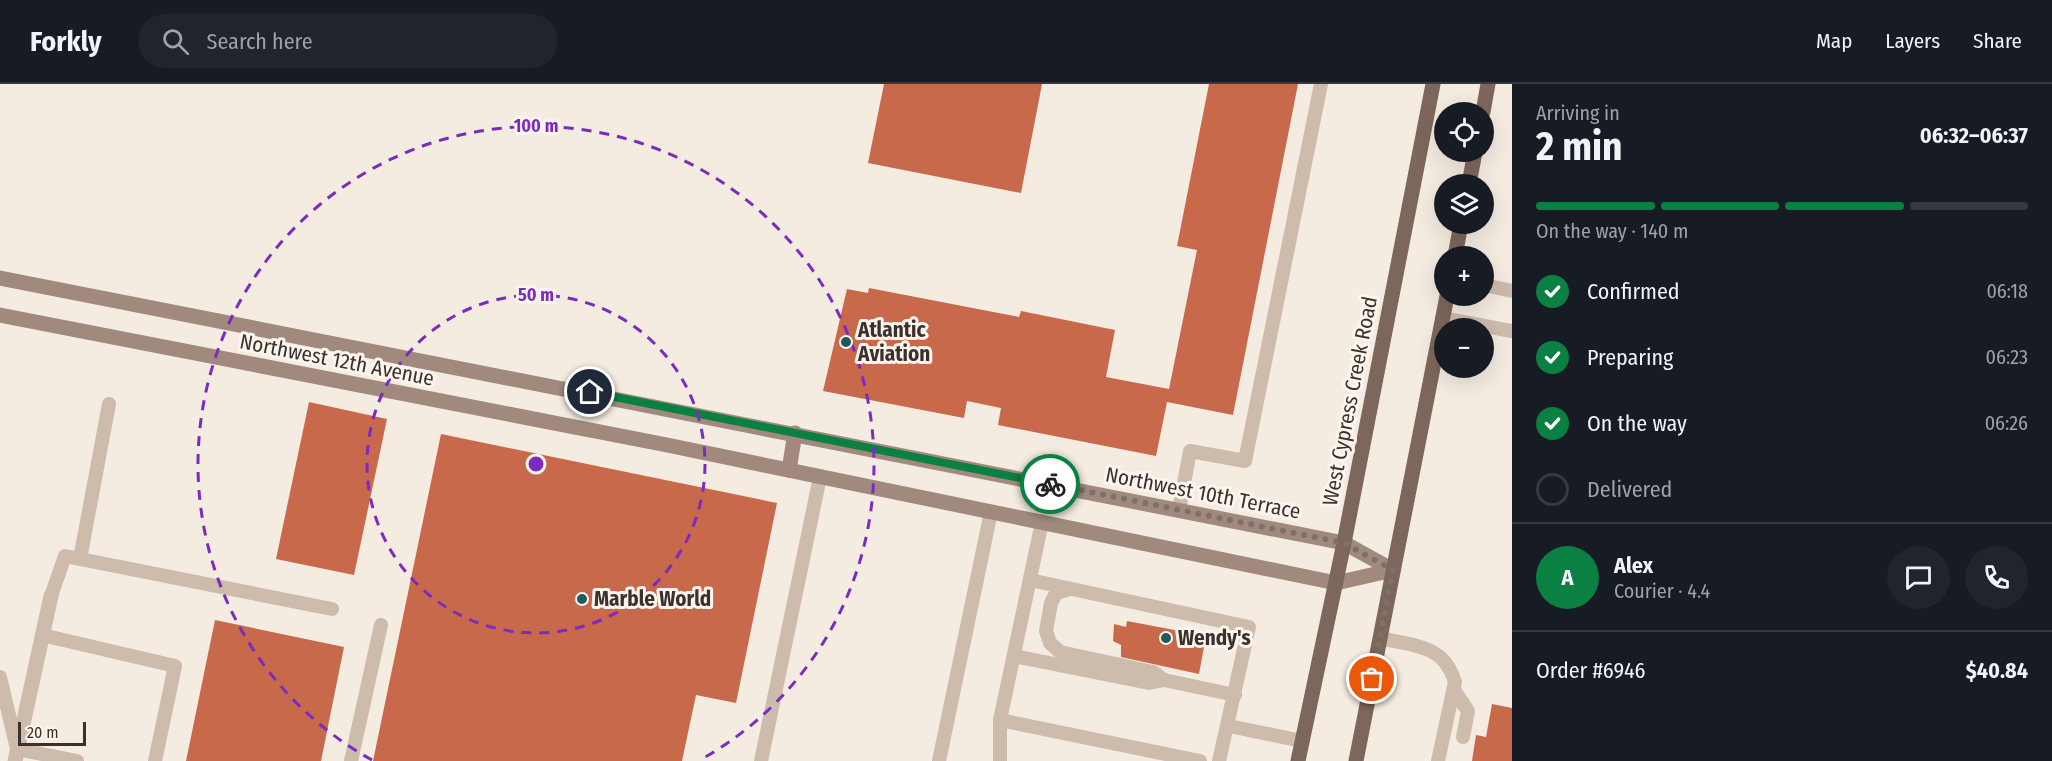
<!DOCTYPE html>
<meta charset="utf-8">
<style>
:root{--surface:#171b24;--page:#20242c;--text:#f1f3f6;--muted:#9ea1a6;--line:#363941;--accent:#0b8043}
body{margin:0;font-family:"Fira Sans Condensed",sans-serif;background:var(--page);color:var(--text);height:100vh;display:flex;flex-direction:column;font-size:22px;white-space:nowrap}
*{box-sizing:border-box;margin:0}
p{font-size:20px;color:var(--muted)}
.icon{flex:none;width:33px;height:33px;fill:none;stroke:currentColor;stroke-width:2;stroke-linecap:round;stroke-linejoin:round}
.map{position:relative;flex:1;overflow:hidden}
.drawer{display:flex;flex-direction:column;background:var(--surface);width:540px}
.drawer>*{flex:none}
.buttons{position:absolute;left:1434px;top:18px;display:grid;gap:12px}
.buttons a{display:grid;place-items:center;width:60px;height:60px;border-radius:50%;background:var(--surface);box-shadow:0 6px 24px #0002;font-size:30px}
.scale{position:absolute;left:18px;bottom:15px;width:68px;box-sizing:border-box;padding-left:6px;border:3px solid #3b302b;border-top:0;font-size:16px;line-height:21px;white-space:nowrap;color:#3b302b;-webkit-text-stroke:4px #fbf5ee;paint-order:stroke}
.pin{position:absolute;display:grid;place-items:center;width:51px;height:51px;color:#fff;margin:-26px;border:3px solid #fff;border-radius:50%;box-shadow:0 2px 6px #0007}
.courier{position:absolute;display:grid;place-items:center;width:60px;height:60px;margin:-30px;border:4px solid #0b8043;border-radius:50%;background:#fff;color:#222;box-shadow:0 2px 8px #0007}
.summary em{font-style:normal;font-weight:700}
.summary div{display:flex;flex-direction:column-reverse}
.summary{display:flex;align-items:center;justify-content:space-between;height:102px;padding:0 24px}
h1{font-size:39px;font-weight:700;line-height:45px}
.bar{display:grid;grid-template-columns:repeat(4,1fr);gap:9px 6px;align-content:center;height:72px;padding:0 24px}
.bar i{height:8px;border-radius:4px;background:var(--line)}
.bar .on{background:var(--accent)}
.bar p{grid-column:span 4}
.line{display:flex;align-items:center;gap:15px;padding:0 24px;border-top:2px solid var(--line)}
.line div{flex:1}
.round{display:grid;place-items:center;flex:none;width:63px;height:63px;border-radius:32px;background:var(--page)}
ol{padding:0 24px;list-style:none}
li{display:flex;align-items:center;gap:18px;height:66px}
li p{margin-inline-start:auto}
li .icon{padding:6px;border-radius:50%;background:var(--accent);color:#fff;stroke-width:4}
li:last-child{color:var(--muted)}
li i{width:33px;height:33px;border:3px solid var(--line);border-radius:50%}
header{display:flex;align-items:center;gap:36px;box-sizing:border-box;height:84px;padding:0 30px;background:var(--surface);border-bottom:2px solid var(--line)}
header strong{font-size:28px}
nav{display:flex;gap:33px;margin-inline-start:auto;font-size:21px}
.search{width:420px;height:54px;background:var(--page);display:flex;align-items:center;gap:15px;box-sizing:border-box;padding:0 21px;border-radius:33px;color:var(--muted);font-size:22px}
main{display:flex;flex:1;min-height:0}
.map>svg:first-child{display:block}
.building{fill:#c8694b}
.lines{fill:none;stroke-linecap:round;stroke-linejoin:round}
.lane{stroke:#cdbbac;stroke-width:14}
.street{stroke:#cdbbac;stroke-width:15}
.secondary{stroke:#a18a7d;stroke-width:15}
.primary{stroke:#7d675c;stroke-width:15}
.done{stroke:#7c716b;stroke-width:6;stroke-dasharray:0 10.8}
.route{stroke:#0b8043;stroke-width:8}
.ring{fill:none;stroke:#7b2cbf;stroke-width:3;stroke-dasharray:10 8}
.poi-dot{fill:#1f5a5e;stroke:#fbf5ee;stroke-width:2}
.labels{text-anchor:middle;stroke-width:6;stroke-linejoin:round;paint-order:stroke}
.poi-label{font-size:21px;font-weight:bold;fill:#3b302b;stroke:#fbf5ee;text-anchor:start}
.street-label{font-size:21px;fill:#3b302b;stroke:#fbf5ee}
.centre{fill:#7b2cbf;stroke:#fbf5ee;stroke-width:3}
.ring-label{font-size:18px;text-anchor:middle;font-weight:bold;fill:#7b2cbf;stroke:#fbf5ee;stroke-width:6;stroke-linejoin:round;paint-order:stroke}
</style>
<header>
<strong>Forkly</strong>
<div class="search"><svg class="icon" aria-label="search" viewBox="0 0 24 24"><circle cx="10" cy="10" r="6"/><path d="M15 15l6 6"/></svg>Search here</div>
<nav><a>Map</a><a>Layers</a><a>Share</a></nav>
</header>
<main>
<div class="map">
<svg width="1512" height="677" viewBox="0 0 1512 677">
<rect width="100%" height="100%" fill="#f4ebe1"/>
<g class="building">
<path d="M 884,0 L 1042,0 L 1021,109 L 868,79 Z"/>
<path d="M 1209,0 L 1298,0 L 1233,331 L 1167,318 L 1156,372 L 998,341 L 1001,324 L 967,317 L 964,334 L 823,307 L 847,205 L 868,209 L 869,204 L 1019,233 L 1021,227 L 1115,246 L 1106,293 L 1169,305 L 1197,166 L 1177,162 Z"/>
<path d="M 309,318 L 387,335 L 354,491 L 276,475 Z"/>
<path d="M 441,350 L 777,419 L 736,619 L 696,611 L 682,677 L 373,677 Z"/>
<path d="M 215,536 L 344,563 L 321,677 L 186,677 Z"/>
<path d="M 1127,537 L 1206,552 L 1199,590 L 1121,573 L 1121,561 L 1113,557 L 1114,540 L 1126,543 Z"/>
<path d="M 1492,620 L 1512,624 L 1512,677 L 1472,677 L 1476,651 L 1486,653 Z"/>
</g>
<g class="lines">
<g class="lane">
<path d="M 1484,201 L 1512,207"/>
<path d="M 1442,234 L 1512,247"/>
<path d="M 1179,426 L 1190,367 L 1245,377 L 1321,0"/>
<path d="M 80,475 L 109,320"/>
<path d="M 1030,496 L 1249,543 L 1219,677"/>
<path d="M 1070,505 L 1056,509 L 1051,519 L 1046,547 L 1050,559 L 1060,568 L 1153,588 L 1164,596"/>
<path d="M 51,512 L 65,472 L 332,525"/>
<path d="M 42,551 L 175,582 L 155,677"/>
<path d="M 1380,554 C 1413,562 1444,560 1455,598 L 1438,677"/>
<path d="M 1014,572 L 1149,599 L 1164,596 L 1235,611"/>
<path d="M 0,593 L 17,665 L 77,677"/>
<path d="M 1454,606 L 1468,627 L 1463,653"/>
<path d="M 1000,636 L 1200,677"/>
<path d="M 1229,642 L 1302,657"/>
<path d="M 351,677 L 381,541"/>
<path d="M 761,677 L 820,393"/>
<path d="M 939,677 L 991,428"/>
<path d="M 1000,677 L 1000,636 L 1042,438"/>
</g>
<path class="street" d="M 15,677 L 51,512"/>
<g class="secondary">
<path d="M 0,194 L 1344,459 L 1393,486"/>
<path d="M 0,231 L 667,361 L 1336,499 L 1393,486"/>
<path d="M 789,386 L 795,349"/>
</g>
<g class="primary">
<path d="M 1483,28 L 1488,0"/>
<path d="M 1469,100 L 1475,68"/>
<path d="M 1455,172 L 1461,140"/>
<path d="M 1298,677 L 1344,459 L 1433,0"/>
<path d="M 1356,677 L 1447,212"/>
</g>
</g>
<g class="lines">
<path class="done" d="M 1050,400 L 1344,459 L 1393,486 L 1372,595"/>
<path class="route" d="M 590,308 L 1050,400"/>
</g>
<g class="ring">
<circle cx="536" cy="380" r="169"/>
<path d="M372 676A338 338 0 1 1 700 676"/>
</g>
<g class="poi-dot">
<circle cx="846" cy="258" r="6"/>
<circle cx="582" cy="515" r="6"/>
<circle cx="1166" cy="554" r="6"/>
</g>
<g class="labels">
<g class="poi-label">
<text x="858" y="253">Atlantic<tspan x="858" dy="24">Aviation</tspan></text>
<text x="594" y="522">Marble World</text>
<text x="1178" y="561">Wendy's</text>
</g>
<g class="street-label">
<text transform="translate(337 276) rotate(11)" y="7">Northwest 12th Avenue</text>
<text transform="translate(1350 317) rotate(-79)" y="7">West Cypress Creek Road</text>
<text transform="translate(1203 409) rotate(11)" y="7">Northwest 10th Terrace</text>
</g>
</g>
<circle cx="536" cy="380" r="9" class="centre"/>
<g class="ring-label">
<text x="536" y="48">100 m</text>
<text x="536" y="217">50 m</text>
</g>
</svg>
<div class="buttons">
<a><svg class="icon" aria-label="locate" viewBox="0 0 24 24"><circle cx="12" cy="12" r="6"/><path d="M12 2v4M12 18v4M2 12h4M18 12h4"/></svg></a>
<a><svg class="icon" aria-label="layers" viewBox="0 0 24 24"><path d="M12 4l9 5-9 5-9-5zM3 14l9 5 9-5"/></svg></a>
<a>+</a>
<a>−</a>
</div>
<div class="scale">20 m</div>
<div class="pin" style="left:1372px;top:595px;background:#ea580c"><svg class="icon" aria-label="bag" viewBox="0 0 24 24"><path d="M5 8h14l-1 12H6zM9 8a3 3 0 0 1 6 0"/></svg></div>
<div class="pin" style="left:590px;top:308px;background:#1f2937"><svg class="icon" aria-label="home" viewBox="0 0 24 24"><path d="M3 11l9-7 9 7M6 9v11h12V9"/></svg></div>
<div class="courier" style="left:1050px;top:400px"><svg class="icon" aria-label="bike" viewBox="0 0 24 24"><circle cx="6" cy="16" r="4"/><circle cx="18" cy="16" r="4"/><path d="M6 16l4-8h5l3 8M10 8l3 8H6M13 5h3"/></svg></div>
</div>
<section class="drawer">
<div class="summary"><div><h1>2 min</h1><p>Arriving in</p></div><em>06:32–06:37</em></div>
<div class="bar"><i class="on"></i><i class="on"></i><i class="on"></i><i></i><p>On the way · 140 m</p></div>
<ol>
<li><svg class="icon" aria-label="check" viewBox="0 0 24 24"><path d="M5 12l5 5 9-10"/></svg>Confirmed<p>06:18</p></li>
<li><svg class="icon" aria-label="check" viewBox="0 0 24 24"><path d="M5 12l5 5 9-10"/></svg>Preparing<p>06:23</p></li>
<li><svg class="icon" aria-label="check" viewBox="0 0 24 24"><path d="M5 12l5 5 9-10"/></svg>On the way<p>06:26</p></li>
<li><i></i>Delivered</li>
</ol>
<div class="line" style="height:108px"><b class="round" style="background:var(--accent);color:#fff">A</b><div><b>Alex</b><p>Courier · 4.4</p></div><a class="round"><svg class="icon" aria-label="chat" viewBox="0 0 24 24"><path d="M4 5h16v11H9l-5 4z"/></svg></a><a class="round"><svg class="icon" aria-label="phone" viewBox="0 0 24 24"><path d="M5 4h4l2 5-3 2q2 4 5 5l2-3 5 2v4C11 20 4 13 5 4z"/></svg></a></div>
<div class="line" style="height:78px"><div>Order #6946</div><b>$40.84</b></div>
</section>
</main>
